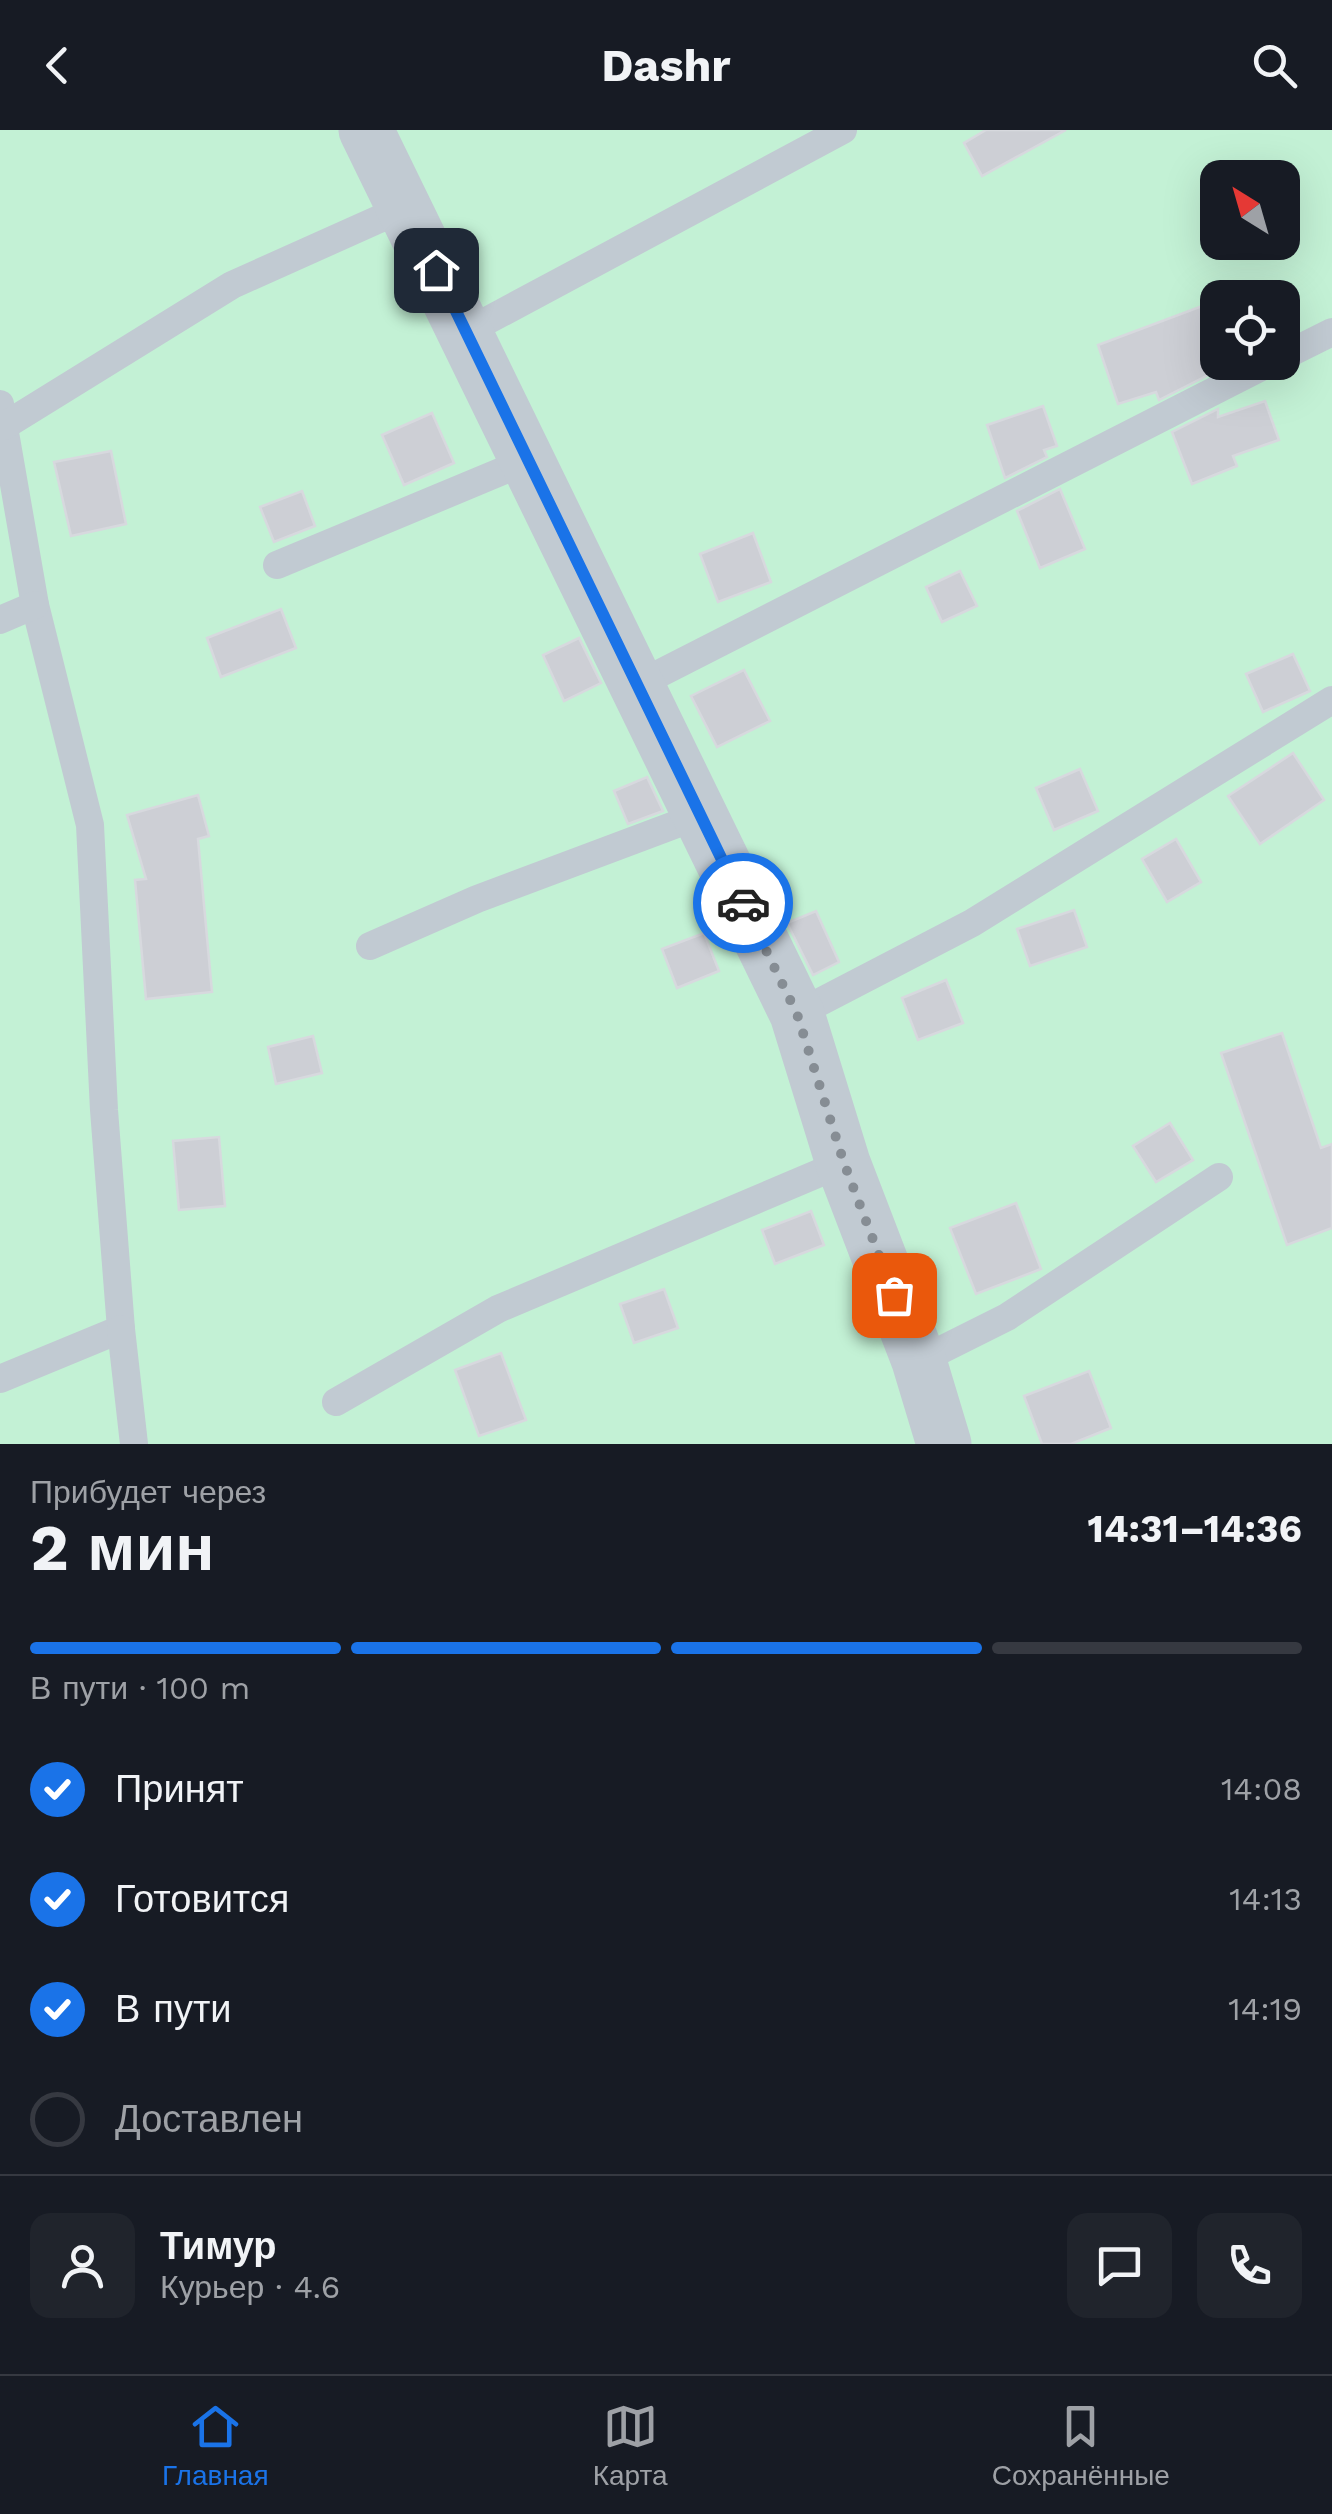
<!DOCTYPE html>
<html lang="ru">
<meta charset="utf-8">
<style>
:root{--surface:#171b24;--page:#20242c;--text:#f1f3f6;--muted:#9ea1a6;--line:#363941;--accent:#1a73e8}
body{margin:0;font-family:"Work Sans",sans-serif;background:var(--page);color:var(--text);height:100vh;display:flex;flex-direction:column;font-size:38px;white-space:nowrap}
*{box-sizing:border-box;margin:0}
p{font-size:32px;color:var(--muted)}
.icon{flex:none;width:55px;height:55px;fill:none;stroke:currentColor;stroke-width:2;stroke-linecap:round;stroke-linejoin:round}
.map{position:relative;height:1314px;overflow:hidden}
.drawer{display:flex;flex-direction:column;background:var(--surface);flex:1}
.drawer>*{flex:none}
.needle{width:65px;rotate:323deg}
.tools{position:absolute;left:1200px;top:30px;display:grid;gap:20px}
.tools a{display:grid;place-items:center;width:100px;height:100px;border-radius:20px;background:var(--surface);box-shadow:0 10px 40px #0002;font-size:50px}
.pin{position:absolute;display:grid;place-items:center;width:85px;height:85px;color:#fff;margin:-42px;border-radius:20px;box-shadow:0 5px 15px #0006}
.courier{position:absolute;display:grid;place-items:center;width:100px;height:100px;margin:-50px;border:8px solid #1a73e8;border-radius:50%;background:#fff;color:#222;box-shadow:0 2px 12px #0007}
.summary em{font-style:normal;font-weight:700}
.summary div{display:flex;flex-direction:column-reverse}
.summary{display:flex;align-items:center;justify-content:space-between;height:170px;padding:0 30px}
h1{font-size:65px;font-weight:700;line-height:75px}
.bar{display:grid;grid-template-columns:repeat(4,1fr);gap:15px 10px;align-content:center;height:120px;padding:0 30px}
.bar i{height:12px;border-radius:8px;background:var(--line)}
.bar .selected{background:var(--accent)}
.bar p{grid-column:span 4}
.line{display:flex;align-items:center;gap:25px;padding:0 30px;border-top:2px solid var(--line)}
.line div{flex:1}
.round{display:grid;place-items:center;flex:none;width:105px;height:105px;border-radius:20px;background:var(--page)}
ol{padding:0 30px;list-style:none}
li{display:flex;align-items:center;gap:30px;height:110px}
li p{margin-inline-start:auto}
li .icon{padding:10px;border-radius:50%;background:var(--accent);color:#fff;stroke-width:4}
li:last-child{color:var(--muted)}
li i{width:55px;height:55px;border:5px solid var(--line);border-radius:50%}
header{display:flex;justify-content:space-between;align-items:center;height:130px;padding:0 30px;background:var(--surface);font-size:45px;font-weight:700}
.tabs{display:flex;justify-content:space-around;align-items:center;height:140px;border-top:2px solid var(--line);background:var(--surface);font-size:28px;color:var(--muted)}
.tabs a{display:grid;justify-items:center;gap:5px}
.tabs .selected{color:var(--accent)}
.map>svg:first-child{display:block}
.green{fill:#c3f1d5;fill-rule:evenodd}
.building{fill:#cdcfd5;stroke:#d7d9de;stroke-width:2.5}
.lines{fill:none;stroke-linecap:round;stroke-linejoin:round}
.lane{stroke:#c1cad2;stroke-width:28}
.street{stroke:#c1cad2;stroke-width:55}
.done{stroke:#868d94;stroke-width:10;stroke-dasharray:0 18}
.route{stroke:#1a73e8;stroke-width:12}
</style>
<header><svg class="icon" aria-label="back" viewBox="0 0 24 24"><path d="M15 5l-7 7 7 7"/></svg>Dashr<svg class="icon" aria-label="search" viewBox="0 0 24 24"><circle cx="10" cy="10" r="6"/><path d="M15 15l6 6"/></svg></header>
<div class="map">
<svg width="1332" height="1314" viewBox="0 0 1332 1314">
<rect width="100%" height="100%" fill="#f5f3f3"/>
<path class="green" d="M 0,0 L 1332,0 L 1332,1314 L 0,1314 ZM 1218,48 L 1282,48 L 1282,112 L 1218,112 ZM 1218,168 L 1282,168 L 1282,232 L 1218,232 Z"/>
<g class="building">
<path d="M 986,0 L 1066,0 L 982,46 L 964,13 Z"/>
<path d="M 1218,170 L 1218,240 L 1159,270 L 1156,262 L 1118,274 L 1098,215 Z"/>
<path d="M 1265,271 L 1279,310 L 1233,326 L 1237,336 L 1192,354 L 1172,302 L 1218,279 L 1218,287 Z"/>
<path d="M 1043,276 L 1057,316 L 1044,320 L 1047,327 L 1005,348 L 987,295 Z"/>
<path d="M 432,283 L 454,333 L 404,355 L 382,305 Z"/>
<path d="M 111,321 L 126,394 L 71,406 L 54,332 Z"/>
<path d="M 1060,359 L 1085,419 L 1040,438 L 1017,381 Z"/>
<path d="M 302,361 L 315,396 L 274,412 L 260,377 Z"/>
<path d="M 753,403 L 771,452 L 718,472 L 700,424 Z"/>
<path d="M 960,441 L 977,476 L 942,492 L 926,457 Z"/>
<path d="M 281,479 L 296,518 L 221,547 L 207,508 Z"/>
<path d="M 579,508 L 601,553 L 564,571 L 543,525 Z"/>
<path d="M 1293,524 L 1310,561 L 1263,582 L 1246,544 Z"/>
<path d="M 744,540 L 770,591 L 717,617 L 691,566 Z"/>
<path d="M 1293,623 L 1324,670 L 1260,714 L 1228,666 Z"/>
<path d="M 1080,639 L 1098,681 L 1054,700 L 1036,658 Z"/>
<path d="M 647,647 L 663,681 L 628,694 L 614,661 Z"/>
<path d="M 198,665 L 209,706 L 198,709 L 212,862 L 146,869 L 135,750 L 146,749 L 127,685 Z"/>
<path d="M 1176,709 L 1201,752 L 1167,772 L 1142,729 Z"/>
<path d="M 1074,780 L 1087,817 L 1030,836 L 1017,799 Z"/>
<path d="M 816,781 L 839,832 L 813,845 L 787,793 Z"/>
<path d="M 704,803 L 719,841 L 677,858 L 662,819 Z"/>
<path d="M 946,850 L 963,893 L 918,910 L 902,868 Z"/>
<path d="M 1282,903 L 1321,1018 L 1332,1014 L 1332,1098 L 1287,1115 L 1221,923 Z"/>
<path d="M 313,906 L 322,943 L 276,954 L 268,917 Z"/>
<path d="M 1170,993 L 1193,1030 L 1156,1052 L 1133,1016 Z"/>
<path d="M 219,1007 L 225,1076 L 179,1080 L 173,1011 Z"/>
<path d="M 1016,1073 L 1041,1139 L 976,1164 L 950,1098 Z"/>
<path d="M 811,1081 L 824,1115 L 775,1134 L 762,1100 Z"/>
<path d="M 664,1159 L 678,1198 L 634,1213 L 620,1174 Z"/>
<path d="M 501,1223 L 526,1290 L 479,1306 L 455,1240 Z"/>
<path d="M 1089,1241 L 1111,1298 L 1071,1314 L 1042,1314 L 1024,1266 Z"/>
</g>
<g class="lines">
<g class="lane">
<path d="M 466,202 L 843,0"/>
<path d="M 1282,227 L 1332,202"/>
<path d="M 0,274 L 35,475 L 90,695 L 104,980 L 121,1199 L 0,1249"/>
<path d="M 4,296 L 232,155 L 406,77"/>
<path d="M 277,435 L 529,330"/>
<path d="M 0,490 L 35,475"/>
<path d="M 637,555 L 1271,232"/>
<path d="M 370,816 L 477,769 L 701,685"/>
<path d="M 797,884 L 972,793 L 1332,570"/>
<path d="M 121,1199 L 134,1314"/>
<path d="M 919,1231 L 1007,1187 L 1219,1047"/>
<path d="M 336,1272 L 498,1179 L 843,1033"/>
</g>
<path class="street" d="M 366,0 L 797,884 L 843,1033 L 919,1231 L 944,1314"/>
</g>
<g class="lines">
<path class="done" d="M 743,773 L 797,884 L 844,1033 L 894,1165"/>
<path class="route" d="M 436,140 L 743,773"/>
</g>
</svg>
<div class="tools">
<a><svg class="needle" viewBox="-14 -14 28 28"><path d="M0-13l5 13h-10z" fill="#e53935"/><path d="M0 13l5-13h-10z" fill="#9ea1a6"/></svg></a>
<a><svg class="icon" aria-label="locate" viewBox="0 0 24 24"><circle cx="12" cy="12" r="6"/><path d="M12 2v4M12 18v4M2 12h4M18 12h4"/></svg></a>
</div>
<div class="pin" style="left:894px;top:1165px;background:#ea580c"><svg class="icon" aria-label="bag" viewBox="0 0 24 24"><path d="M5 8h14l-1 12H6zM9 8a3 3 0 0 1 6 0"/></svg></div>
<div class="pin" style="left:436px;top:140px;background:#1f2937"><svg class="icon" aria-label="home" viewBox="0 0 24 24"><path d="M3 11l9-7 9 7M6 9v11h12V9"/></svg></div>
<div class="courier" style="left:743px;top:773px"><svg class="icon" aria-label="car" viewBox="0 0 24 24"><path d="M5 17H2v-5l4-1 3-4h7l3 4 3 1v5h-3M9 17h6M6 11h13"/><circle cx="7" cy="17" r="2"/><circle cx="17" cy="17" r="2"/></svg></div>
</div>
<section class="drawer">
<div class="summary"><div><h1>2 мин</h1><p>Прибудет через</p></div><em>14:31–14:36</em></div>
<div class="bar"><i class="selected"></i><i class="selected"></i><i class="selected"></i><i></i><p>В пути · 100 m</p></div>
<ol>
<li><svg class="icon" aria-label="check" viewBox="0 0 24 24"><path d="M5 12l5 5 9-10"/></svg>Принят<p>14:08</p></li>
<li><svg class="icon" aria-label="check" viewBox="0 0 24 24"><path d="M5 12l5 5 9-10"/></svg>Готовится<p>14:13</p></li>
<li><svg class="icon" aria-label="check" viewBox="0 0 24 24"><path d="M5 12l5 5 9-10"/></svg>В пути<p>14:19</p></li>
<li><i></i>Доставлен</li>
</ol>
<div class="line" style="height:180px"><a class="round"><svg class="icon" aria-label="person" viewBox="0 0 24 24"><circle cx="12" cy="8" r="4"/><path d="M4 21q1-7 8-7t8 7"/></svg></a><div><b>Тимур</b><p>Курьер · 4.6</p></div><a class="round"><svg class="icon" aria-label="chat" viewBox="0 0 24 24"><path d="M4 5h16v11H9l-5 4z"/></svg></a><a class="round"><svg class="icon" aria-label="phone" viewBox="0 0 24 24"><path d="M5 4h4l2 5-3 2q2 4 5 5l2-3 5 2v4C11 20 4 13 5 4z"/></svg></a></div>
</section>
<nav class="tabs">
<a class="selected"><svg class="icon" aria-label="home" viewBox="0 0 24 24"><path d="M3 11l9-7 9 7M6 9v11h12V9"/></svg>Главная</a>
<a><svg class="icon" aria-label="map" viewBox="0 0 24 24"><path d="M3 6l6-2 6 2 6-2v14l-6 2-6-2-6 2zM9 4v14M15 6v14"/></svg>Карта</a>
<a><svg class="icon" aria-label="saved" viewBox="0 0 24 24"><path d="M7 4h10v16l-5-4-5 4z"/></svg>Сохранённые</a>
</nav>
